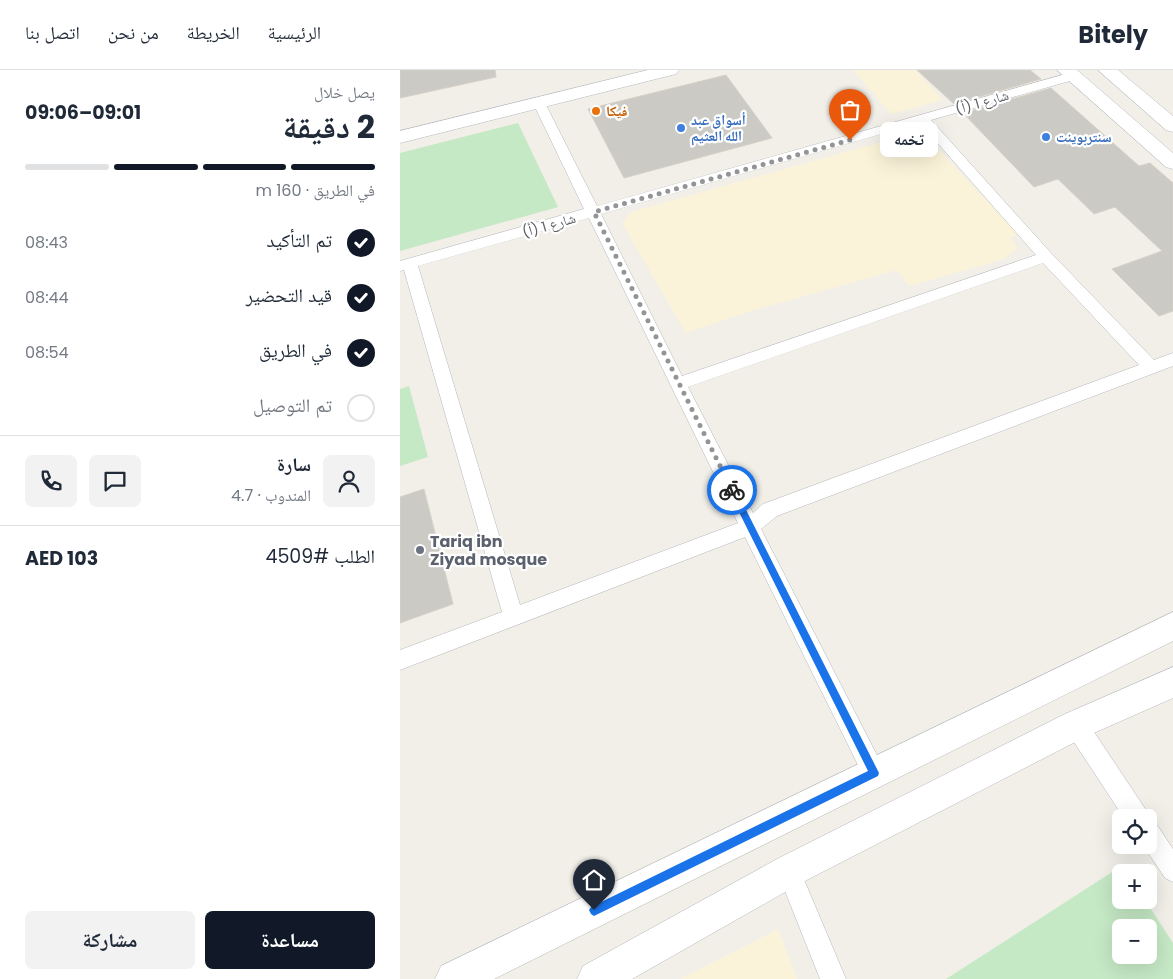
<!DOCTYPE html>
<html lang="ar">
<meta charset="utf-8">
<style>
:root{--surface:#fff;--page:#f2f2f3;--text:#1f2937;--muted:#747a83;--line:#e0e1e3;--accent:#111827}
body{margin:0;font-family:Poppins,"Noto Naskh Arabic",sans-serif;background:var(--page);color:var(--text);direction:rtl;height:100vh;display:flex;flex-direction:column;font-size:19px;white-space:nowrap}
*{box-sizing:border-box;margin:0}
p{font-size:16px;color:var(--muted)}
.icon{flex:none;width:28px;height:28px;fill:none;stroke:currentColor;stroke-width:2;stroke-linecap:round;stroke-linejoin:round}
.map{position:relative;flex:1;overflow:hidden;direction:ltr}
.side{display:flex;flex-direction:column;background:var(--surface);width:400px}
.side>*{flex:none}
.tools{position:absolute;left:712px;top:739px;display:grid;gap:10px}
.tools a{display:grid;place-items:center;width:45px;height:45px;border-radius:8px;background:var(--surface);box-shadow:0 5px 20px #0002;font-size:25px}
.pin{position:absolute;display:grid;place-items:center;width:42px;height:42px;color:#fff;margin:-51px -21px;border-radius:50% 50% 50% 0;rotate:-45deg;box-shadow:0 0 5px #0007}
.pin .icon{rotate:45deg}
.courier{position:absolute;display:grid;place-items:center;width:50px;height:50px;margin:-25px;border:4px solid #1a73e8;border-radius:50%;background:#fff;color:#222;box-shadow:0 1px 6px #0007}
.bubble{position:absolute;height:35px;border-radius:8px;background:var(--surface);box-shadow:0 5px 20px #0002;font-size:16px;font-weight:700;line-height:35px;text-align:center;direction:rtl}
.headline em{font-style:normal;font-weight:700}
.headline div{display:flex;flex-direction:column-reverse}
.headline{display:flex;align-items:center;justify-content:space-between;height:85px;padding:0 25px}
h1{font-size:32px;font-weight:700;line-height:38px}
.bar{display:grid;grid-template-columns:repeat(4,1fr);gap:8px 5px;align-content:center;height:60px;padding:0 25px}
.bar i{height:6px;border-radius:4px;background:var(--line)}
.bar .current{background:var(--accent)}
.bar p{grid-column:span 4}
.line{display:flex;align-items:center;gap:12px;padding:0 25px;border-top:1px solid var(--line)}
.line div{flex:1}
.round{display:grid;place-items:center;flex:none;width:52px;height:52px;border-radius:8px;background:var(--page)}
ol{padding:0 25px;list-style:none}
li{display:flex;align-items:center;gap:15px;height:55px}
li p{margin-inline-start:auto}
li .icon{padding:5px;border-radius:50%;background:var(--accent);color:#fff;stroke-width:4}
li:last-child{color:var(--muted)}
li i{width:28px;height:28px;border:2px solid var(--line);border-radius:50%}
.button{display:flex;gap:10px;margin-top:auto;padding:10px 25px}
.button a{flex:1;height:58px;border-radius:8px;background:var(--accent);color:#fff;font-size:20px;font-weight:700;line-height:58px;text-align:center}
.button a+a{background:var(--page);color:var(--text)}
header{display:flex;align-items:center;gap:30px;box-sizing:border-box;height:70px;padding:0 25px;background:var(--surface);border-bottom:1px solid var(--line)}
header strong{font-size:24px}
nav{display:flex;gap:28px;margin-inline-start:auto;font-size:18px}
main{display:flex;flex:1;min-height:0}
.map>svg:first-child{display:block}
.green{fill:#c5e8c5;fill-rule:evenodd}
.sand{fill:#fbf3d9}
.building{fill:#cccac5;stroke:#d6d1c6}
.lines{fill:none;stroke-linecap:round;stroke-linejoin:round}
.street-casing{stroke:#b5b8bc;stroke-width:1}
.secondary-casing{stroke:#b6babf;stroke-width:1}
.street{fill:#fff;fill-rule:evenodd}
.secondary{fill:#fff;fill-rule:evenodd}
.route{fill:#1a73e8}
.done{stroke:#929495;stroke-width:5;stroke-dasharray:0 9}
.food-dot{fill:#e8710a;stroke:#fff;stroke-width:2}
.shop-dot{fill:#3f7fe0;stroke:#fff;stroke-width:2}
.worship-dot{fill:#6b7280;stroke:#fff;stroke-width:2}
.labels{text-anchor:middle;stroke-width:4.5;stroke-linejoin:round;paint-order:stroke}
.far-street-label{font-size:14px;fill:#5f6368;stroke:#fff}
.far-food-label{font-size:14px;font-weight:bold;fill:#c56008;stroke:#fff;text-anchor:start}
.far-shop-label{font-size:14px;font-weight:bold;fill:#366cbe;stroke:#fff;text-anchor:start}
.worship-label{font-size:16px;font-weight:bold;fill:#5b616d;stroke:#fff;text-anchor:start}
</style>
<header>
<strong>Bitely</strong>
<nav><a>الرئيسية</a><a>الخريطة</a><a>من نحن</a><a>اتصل بنا</a></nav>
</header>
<main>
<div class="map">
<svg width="773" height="909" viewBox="0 0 773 909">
<rect width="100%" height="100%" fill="#f1efe8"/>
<g class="green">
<path d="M 118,53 L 158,137 L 0,181 L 0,83 Z"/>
<path d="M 9,316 L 28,387 L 0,396 L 0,319 Z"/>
<path d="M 723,795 L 727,802 L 721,802 L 721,830 L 745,830 L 773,873 L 773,909 L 546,909 ZM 721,858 L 749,858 L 749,885 L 721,885 Z"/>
</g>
<g class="sand">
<path d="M 453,0 L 515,0 L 543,30 L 491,44 Z"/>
<path d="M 521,61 L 618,164 L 610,168 L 618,178 L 604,189 L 509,216 L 497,200 L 351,241 L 286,263 L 222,153 L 231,142 Z"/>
<path d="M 378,859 L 397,909 L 280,909 Z"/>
</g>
<g class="building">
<path d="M 0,0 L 95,0 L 96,7 L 0,28 Z"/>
<path d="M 517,0 L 630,0 L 641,9 L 554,34 Z"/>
<path d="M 326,5 L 372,68 L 224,108 L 188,39 Z"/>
<path d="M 651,18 L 739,96 L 750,93 L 773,113 L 773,241 L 759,246 L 712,199 L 762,181 L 715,137 L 694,144 L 658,109 L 634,117 L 563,43 Z"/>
<path d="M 24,419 L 53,534 L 0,553 L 0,427 Z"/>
</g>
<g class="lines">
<defs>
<g id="street">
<path d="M 673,2 L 679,6 L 677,9 L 531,50 L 651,183 L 754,290 L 773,283 L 773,296 L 377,446 L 361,459 L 482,695 L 485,703 L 482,711 L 474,714 L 466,711 L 345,467 L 0,600 L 0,580 L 102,542 L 4,200 L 0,201 L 0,191 L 184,139 L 133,33 L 135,30 L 143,30 L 145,33 L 197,136 ZM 520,53 L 636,185 L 282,306 L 201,144 ZM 189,148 L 338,453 L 120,535 L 18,196 ZM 643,193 L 739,295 L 363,434 L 353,443 L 288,317 Z"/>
<path d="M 676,644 L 684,647 L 746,740 L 750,748 L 749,750 L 749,748 L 724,748 L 668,663 L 665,655 L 668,647 Z"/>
<path d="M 749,751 L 757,755 L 773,779 L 773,812 L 765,808 L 743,775 L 749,775 Z"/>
<path d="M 389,789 L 397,793 L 446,909 L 420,909 L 377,801 L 381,793 Z"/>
</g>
<g id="secondary">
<path d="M 248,0 L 279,0 L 276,4 L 0,73 L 0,61 Z"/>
<path d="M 657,0 L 677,0 L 773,83 L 773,99 L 766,97 Z"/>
<path d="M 698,0 L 718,0 L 773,46 L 773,62 L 766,60 Z"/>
<path d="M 773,542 L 773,571 L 94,909 L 35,909 L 41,896 Z"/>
<path d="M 773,597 L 773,628 L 687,666 L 401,813 L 232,909 L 177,909 L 183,896 L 377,789 L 665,644 Z"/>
</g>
</defs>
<use href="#street" class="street-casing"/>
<use href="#secondary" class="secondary-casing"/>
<use href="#street" class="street"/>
<use href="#secondary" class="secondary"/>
</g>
<path class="route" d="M 332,417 L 335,418 L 479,703 L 478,706 L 194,846 L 191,844 L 189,840 L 191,837 L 468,701 L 328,420 Z"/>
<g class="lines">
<path class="done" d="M 332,420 L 194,142 L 450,70"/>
</g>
<circle class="food-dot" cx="196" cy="41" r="5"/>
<g class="shop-dot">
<circle cx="281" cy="58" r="5"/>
<circle cx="646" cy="67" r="5"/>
</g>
<circle class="worship-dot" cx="20" cy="480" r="5"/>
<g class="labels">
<g class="far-street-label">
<text transform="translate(582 32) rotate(-16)" y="5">شارع 1 (أ)</text>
<text transform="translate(149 155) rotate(-16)" y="5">شارع 1 (أ)</text>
</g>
<g class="far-food-label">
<text x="206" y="46">فيكا</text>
</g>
<g class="far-shop-label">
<text x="291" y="55">أسواق عبد<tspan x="291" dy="16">الله العثيم</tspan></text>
<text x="656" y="72">سنتربوينت</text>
</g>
<g class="worship-label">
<text x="30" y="477">Tariq ibn<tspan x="30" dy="18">Ziyad mosque</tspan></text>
</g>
</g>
</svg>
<div class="tools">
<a><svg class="icon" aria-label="locate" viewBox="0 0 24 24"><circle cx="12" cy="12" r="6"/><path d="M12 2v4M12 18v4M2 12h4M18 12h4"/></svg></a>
<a>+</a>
<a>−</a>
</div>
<div class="pin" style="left:450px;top:70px;background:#ea580c"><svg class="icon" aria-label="bag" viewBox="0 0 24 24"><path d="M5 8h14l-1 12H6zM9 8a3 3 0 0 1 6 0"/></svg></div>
<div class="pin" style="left:194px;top:840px;background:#1f2937"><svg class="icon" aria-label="home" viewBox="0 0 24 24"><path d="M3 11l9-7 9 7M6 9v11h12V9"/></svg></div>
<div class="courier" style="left:332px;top:420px"><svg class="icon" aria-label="bike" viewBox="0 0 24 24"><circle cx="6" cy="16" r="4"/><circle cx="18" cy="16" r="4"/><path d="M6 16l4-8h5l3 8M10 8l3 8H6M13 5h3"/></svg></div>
<div class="bubble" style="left:480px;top:52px;width:58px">تخمه</div>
</div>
<section class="side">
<div class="headline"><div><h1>2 دقيقة</h1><p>يصل خلال</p></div><em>09:01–09:06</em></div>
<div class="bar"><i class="current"></i><i class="current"></i><i class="current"></i><i></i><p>في الطريق · 160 m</p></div>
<ol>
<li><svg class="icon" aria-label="check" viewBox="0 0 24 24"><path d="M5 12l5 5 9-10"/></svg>تم التأكيد<p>08:43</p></li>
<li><svg class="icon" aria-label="check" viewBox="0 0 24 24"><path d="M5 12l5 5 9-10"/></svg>قيد التحضير<p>08:44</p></li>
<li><svg class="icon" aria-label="check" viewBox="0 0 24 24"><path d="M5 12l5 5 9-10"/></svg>في الطريق<p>08:54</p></li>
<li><i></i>تم التوصيل</li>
</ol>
<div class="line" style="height:90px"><a class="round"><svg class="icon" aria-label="person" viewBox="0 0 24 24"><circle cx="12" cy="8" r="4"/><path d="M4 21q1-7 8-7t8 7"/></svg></a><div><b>سارة</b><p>المندوب · 4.7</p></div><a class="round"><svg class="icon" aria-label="chat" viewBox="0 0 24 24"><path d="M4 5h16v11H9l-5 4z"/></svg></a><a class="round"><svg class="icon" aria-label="phone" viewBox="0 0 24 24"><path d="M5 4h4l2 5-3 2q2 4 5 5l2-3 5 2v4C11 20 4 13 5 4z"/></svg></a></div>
<div class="line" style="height:65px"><div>الطلب #4509</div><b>AED 103</b></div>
<div class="button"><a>مساعدة</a><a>مشاركة</a></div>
</section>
</main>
